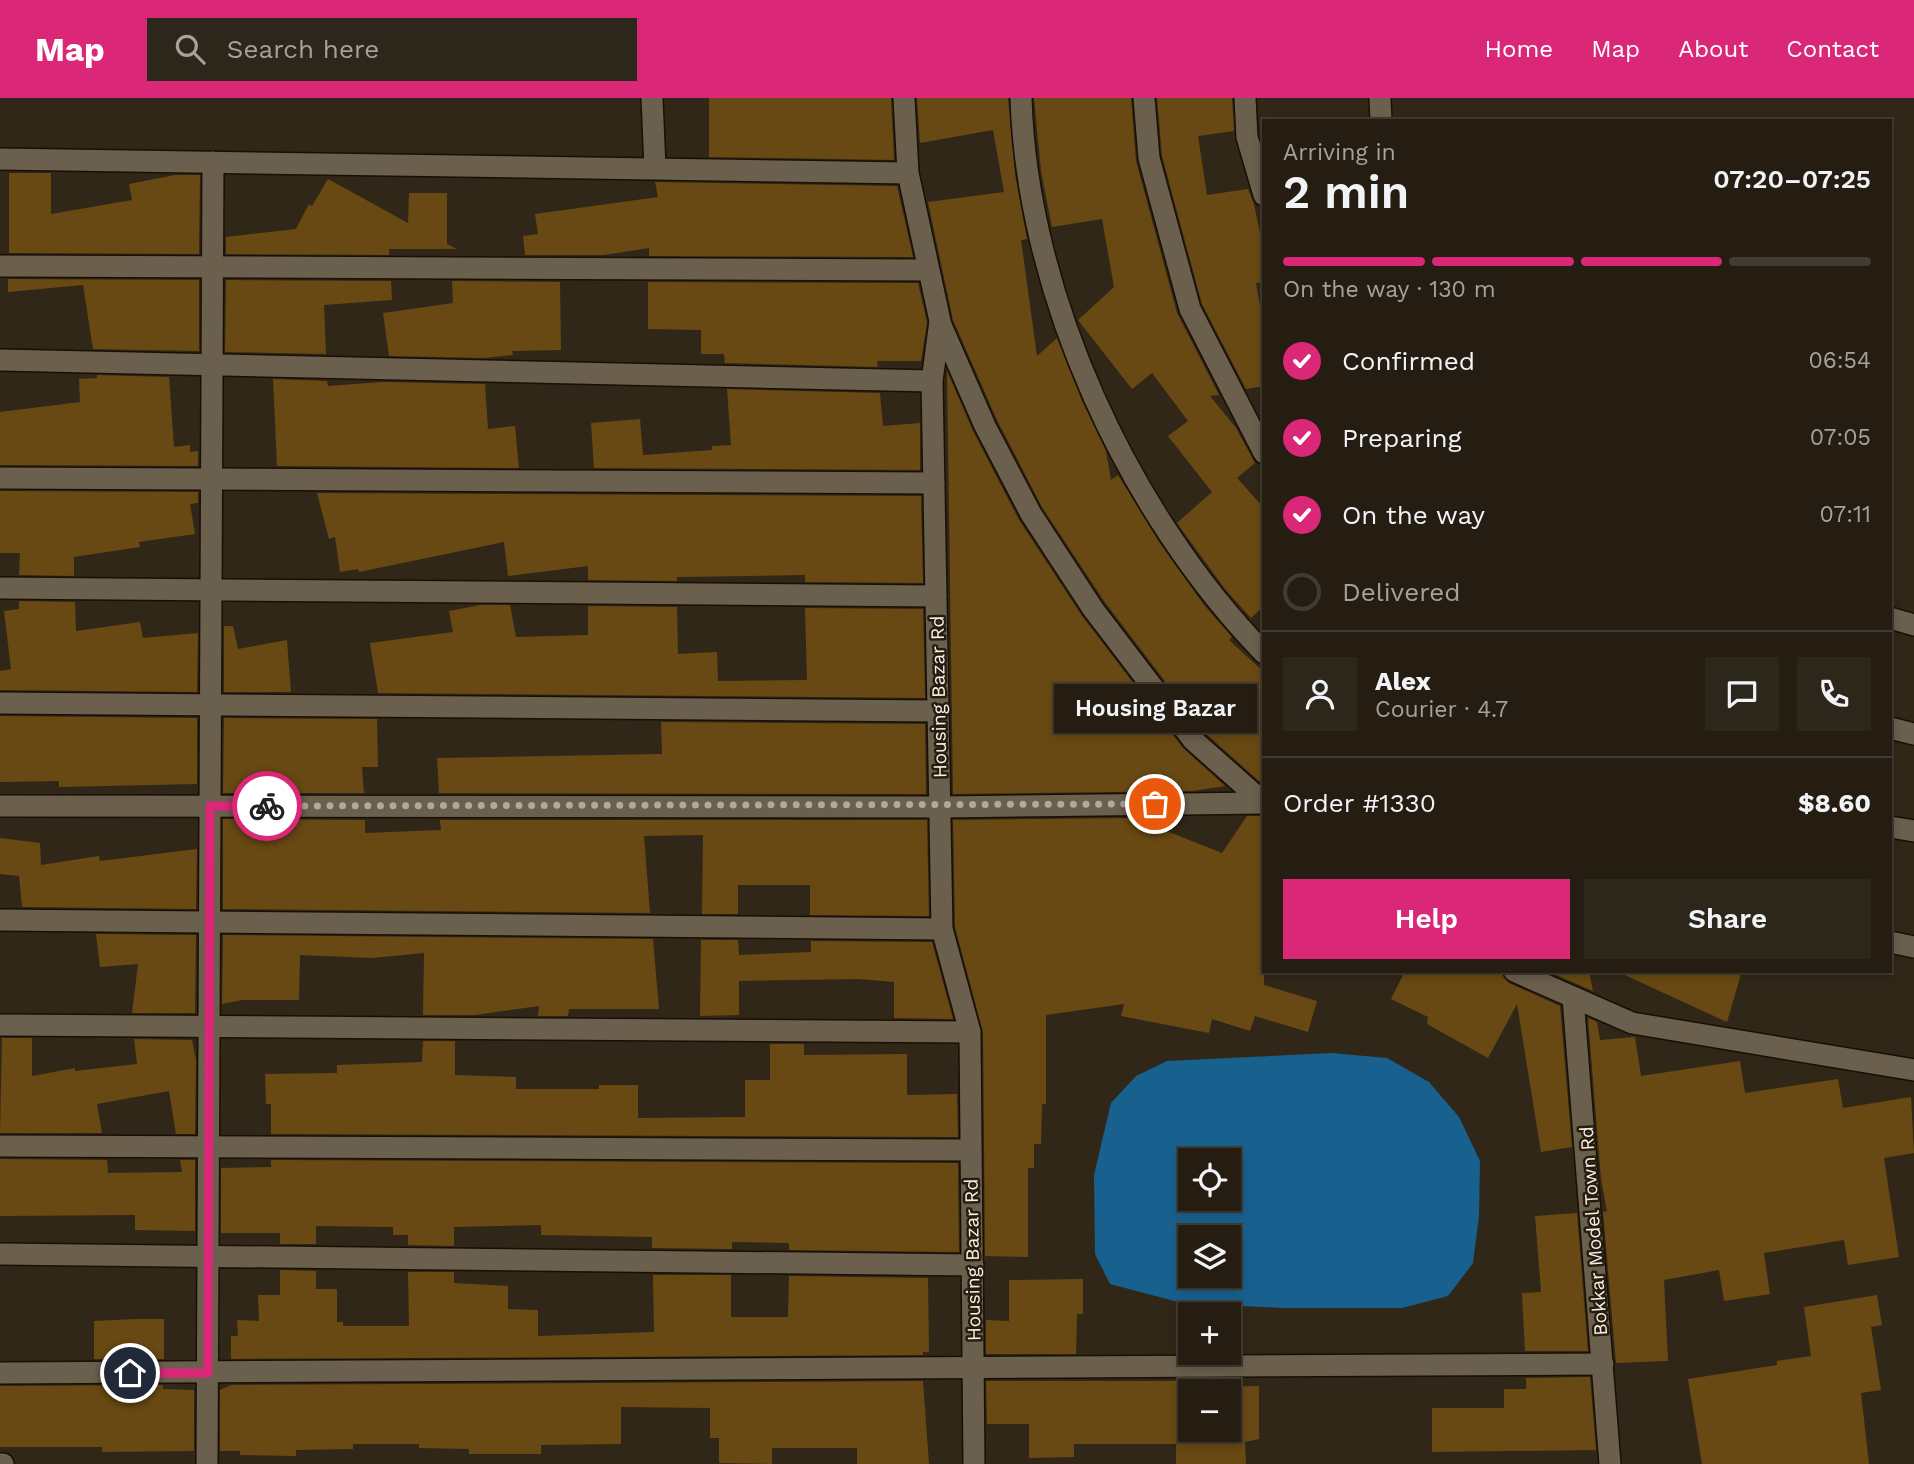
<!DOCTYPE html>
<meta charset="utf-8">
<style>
:root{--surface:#251d12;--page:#2d261b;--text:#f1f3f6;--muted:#a3a29f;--line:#423b32;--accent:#db2777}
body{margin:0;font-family:"Work Sans",sans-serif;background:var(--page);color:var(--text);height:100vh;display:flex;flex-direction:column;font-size:26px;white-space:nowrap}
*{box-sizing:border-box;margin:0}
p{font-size:23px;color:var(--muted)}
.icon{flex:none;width:38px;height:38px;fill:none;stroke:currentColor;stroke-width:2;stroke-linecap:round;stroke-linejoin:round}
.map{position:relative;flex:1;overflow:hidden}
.panel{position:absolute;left:1262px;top:21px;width:630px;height:854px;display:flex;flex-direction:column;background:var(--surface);border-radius:0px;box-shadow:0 4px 10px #0003,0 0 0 2px var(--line)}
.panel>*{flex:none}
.controls{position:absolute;left:1178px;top:1050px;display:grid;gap:14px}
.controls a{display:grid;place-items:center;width:63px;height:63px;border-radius:0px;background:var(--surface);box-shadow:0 4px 10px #0003,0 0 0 2px var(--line);font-size:35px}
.pin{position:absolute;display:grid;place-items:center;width:60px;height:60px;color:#fff;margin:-30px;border:4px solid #fff;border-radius:50%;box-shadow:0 2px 7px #0007}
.courier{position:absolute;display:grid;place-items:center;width:70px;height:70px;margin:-35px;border:5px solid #db2777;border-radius:50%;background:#fff;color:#222;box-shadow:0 2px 9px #0007}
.bubble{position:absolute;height:49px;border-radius:0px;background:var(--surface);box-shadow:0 4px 10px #0003,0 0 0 2px var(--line);font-size:23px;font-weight:600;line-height:49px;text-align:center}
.headline em{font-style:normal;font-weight:600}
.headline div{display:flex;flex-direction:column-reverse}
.headline{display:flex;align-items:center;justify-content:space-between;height:119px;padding:0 21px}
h1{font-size:46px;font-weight:600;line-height:52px}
.bar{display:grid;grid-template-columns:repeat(4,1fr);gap:10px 7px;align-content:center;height:84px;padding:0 21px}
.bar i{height:9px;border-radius:5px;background:var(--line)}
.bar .on{background:var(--accent)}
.bar p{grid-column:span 4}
.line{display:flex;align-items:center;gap:18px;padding:0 21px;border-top:2px solid var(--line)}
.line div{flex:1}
.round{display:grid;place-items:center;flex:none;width:74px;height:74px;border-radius:0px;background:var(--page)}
ol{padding:0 21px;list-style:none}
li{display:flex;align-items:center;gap:21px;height:77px}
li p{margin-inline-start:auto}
li .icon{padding:7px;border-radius:50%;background:var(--accent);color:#fff;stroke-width:4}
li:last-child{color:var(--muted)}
li i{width:38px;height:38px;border:4px solid var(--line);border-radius:50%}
.action{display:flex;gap:14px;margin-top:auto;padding:14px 21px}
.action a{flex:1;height:80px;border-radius:0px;background:var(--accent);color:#fff;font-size:28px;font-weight:600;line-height:80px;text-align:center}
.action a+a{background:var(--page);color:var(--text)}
header{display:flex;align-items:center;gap:42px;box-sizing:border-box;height:98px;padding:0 35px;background:var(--accent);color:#fff}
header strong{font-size:33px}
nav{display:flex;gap:38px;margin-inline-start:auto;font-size:24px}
.search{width:490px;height:63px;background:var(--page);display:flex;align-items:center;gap:18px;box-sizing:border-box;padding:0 24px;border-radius:0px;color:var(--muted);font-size:26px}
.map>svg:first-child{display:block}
.water{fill:#18608e;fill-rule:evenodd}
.building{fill:#694913;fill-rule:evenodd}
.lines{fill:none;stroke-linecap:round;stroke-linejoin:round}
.minor-casing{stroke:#190f03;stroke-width:24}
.minor{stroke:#6b5f4e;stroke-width:21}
.done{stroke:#b1a99e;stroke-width:7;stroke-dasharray:0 12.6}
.route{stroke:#db2777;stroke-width:9}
.labels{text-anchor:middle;stroke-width:5;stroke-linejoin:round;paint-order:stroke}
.street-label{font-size:19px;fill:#f6efe6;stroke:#271d0f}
</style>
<header>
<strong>Map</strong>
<div class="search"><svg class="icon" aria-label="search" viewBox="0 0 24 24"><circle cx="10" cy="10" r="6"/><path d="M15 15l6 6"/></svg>Search here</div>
<nav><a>Home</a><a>Map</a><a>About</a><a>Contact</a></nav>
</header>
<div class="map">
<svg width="1914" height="1366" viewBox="0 0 1914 1366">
<rect width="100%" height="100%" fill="#312718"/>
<path class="water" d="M 1331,955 L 1387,960 L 1429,984 L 1459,1019 L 1480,1063 L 1479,1118 L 1473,1165 L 1448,1198 L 1402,1210 L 1283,1210 L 1182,1205 L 1110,1186 L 1095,1156 L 1094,1077 L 1111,1005 L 1136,978 L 1167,963 ZM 1190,1062 L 1228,1062 L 1228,1101 L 1190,1101 ZM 1190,1139 L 1228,1139 L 1228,1178 L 1190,1178 Z"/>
<g class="building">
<path d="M 709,0 L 891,0 L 894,62 L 709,59 Z"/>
<path d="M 917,0 L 1008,0 L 1015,76 L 1027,141 L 1021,142 L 1037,258 L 1057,240 L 1082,303 L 1106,353 L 1111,382 L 1118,377 L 1159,444 L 1204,507 L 1232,539 L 1229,542 L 1264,574 L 1264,683 L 1259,683 L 1203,633 L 1104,503 L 1042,409 L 997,322 L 953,222 L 928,104 L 1004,94 L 993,32 L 920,45 Z"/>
<path d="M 1034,0 L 1131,0 L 1136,63 L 1177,215 L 1219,297 L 1210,298 L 1236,330 L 1255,365 L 1237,380 L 1264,410 L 1264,508 L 1251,520 L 1225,491 L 1177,425 L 1212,394 L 1168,338 L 1188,323 L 1152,275 L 1132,291 L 1078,222 L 1114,189 L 1102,121 L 1052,129 L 1041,73 Z"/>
<path d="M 1157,0 L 1232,0 L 1234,33 L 1198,38 L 1207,97 L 1248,91 L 1254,106 L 1264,153 L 1264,184 L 1256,185 L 1264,231 L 1264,288 L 1246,291 L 1202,206 L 1162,58 Z"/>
<path d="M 9,75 L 51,75 L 51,116 L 132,102 L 129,86 L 175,77 L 200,77 L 199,156 L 9,155 Z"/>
<path d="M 328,81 L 408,125 L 409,95 L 447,95 L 447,146 L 457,151 L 389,151 L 389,157 L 226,156 L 226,139 L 296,131 L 309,106 L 312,108 Z"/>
<path d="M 655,84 L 897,88 L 913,159 L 649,158 L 649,150 L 604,157 L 525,157 L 523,138 L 538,136 L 535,116 L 658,99 Z"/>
<path d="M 8,181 L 199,182 L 199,253 L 93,251 L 83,187 L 8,194 Z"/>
<path d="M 226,182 L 391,183 L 392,202 L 324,207 L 326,256 L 225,254 Z"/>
<path d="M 452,183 L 560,184 L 561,252 L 512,253 L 513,257 L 483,260 L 389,258 L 383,215 L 453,205 Z"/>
<path d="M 648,184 L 918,185 L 927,224 L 921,263 L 877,263 L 878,269 L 725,265 L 724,256 L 701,256 L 701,232 L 648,231 Z"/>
<path d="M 947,273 L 973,333 L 1019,422 L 1082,518 L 1183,650 L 1225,688 L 1193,693 L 953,696 Z"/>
<path d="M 97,277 L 169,279 L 174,349 L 190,347 L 190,354 L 198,353 L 198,368 L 0,367 L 0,314 L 80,304 L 79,281 L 97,280 Z"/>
<path d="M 273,281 L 327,283 L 328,288 L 383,284 L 485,286 L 488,331 L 515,328 L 519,370 L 277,368 Z"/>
<path d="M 727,291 L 880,295 L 883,328 L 920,325 L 920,372 L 594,370 L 591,325 L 640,321 L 643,357 L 712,352 L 712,348 L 731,347 Z"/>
<path d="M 0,393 L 198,394 L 198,405 L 190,406 L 195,436 L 139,444 L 140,449 L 74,459 L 74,478 L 19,477 L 20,455 L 0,455 Z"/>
<path d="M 317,395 L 921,398 L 923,485 L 805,484 L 805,477 L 677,479 L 677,483 L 588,482 L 588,468 L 508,478 L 504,444 L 359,474 L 358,471 L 340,474 L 335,439 L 329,441 Z"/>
<path d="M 19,503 L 75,504 L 76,533 L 140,524 L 143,540 L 198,535 L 197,594 L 0,592 L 0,573 L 11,571 L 4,513 L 19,511 Z"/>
<path d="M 480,507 L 510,507 L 516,539 L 588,537 L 588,508 L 677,509 L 678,556 L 717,554 L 718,583 L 807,582 L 805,510 L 923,511 L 925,600 L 378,595 L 370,545 L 453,534 L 449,513 Z"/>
<path d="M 224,528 L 233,528 L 238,551 L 287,542 L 291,594 L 224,594 Z"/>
<path d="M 0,618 L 197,620 L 197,686 L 59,689 L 59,683 L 0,684 Z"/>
<path d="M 224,620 L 377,621 L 378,669 L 362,669 L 364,695 L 223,695 Z"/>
<path d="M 661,624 L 925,626 L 926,696 L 439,695 L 437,660 L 662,656 Z"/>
<path d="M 1247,718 L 1264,718 L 1264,887 L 1317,903 L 1308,934 L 1255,918 L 1250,933 L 1212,921 L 1209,935 L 1121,918 L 1124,906 L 1046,917 L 1046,1006 L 1042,1006 L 1041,1046 L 1034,1046 L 1034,1070 L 1028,1070 L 1028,1159 L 985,1158 L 983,934 L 955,829 L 953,722 L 1134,720 L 1222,755 Z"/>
<path d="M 223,721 L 365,722 L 365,735 L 441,732 L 440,722 L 927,722 L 929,818 L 810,817 L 810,787 L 738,787 L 738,816 L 702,816 L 703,737 L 644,738 L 650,815 L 223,811 Z"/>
<path d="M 0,740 L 40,745 L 41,767 L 99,758 L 100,763 L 197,751 L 196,811 L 22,809 L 19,778 L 0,776 Z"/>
<path d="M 96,836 L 196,837 L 195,915 L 132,915 L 138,866 L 100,869 Z"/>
<path d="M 223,837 L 653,841 L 659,911 L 569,911 L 568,918 L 538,918 L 539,908 L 475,917 L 423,917 L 424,855 L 372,860 L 300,857 L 299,902 L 242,902 L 222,906 Z"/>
<path d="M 701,842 L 738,842 L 739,857 L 811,854 L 811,843 L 932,844 L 953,921 L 894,920 L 894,884 L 859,881 L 739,883 L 739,917 L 700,918 Z"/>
<path d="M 1405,873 L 1501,873 L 1509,885 L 1560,908 L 1572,1049 L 1541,1054 L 1517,906 L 1488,960 L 1427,926 L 1428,919 L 1391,901 Z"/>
<path d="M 1547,873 L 1589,873 L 1593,893 Z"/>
<path d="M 1616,873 L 1742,873 L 1727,924 Z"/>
<path d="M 1588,920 L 1597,924 L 1600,942 L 1635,939 L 1641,978 L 1740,963 L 1745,995 L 1838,981 L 1843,1010 L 1911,999 L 1914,1055 L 1884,1060 L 1899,1159 L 1848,1167 L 1844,1142 L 1764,1155 L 1770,1196 L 1724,1203 L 1719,1172 L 1664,1182 L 1668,1263 L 1616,1265 L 1603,1114 L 1607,1113 L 1601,1081 Z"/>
<path d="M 2,940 L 32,940 L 32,978 L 75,970 L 75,973 L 137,966 L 134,941 L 192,942 L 196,962 L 195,1036 L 176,1036 L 169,993 L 97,1006 L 102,1035 L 0,1035 Z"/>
<path d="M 423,943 L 455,943 L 455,977 L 516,979 L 516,991 L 599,991 L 599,987 L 638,987 L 638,1020 L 745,1019 L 745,982 L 770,982 L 770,946 L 804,946 L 804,957 L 907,956 L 907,997 L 957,996 L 958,1039 L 271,1036 L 271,1006 L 266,1006 L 265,976 L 337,975 L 337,967 L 422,964 Z"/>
<path d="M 0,1061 L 107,1062 L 108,1075 L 182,1074 L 180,1062 L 195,1062 L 195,1133 L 135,1132 L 135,1117 L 0,1118 Z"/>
<path d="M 271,1062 L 958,1065 L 959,1154 L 789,1152 L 789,1145 L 732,1144 L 732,1151 L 652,1150 L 652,1139 L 541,1137 L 541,1127 L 454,1129 L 454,1148 L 408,1147 L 408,1137 L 393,1137 L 393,1129 L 316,1128 L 316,1146 L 280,1146 L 280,1135 L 221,1135 L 221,1070 L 271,1069 Z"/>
<path d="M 1577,1115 L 1588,1253 L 1525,1253 L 1522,1195 L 1541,1194 L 1535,1118 Z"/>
<path d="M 280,1172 L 316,1173 L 316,1191 L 337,1191 L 337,1224 L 343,1224 L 343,1228 L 409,1228 L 408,1174 L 454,1174 L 454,1185 L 508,1188 L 508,1211 L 538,1212 L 538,1238 L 654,1234 L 653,1177 L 731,1177 L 731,1219 L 788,1219 L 789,1178 L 928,1180 L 929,1254 L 923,1254 L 923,1257 L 231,1261 L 231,1238 L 238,1238 L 237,1222 L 259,1223 L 258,1197 L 280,1197 Z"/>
<path d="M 1083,1181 L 1083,1216 L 1077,1216 L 1076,1256 L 986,1256 L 986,1222 L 1009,1223 L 1009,1182 Z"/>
<path d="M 1877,1197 L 1882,1227 L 1871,1229 L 1881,1292 L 1861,1295 L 1869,1366 L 1702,1366 L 1688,1281 L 1777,1267 L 1777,1263 L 1811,1258 L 1804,1209 Z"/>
<path d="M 135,1221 L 164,1221 L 164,1261 L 94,1261 L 94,1223 Z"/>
<path d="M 1590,1279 L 1596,1352 L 1432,1354 L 1432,1310 L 1504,1310 L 1504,1291 L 1526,1291 L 1526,1280 Z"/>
<path d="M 923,1283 L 929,1366 L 857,1366 L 857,1350 L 772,1350 L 772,1366 L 719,1365 L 719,1340 L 710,1340 L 710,1310 L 621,1309 L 621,1346 L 541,1347 L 541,1356 L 469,1356 L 469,1351 L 419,1350 L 419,1346 L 353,1346 L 353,1351 L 296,1352 L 296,1358 L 240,1357 L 240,1353 L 220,1353 L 220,1292 L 231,1287 Z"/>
<path d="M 986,1283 L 1219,1283 L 1219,1289 L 1259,1288 L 1259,1341 L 1245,1344 L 1246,1366 L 1176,1366 L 1176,1346 L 1074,1346 L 1074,1359 L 1029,1360 L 1029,1326 L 987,1326 ZM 1190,1293 L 1228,1293 L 1228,1332 L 1190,1332 Z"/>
<path d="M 163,1287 L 163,1291 L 194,1292 L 194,1353 L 102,1354 L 102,1349 L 0,1349 L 0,1288 Z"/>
</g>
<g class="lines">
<defs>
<g id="minor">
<path d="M 652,0 L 655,70"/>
<path d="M 904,0 L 908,75 L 940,223 L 932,283 L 942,831 L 970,934 L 974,1366"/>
<path d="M 1021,0 C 1027,196 1128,415 1264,555"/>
<path d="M 1144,0 L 1149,60 L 1190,211 L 1264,355"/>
<path d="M 1245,0 L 1247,39 L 1264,97"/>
<path d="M 1380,0 L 1381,23"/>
<path d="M 0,61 L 908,75"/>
<path d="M 0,168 L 926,172"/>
<path d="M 940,225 L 985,328 L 1031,416 L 1093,511 L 1193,642 L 1264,705"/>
<path d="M 0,262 L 932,283"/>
<path d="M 0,380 L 934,385"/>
<path d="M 0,490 L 936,498"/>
<path d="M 1890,520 L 1914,527"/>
<path d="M 0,605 L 938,613"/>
<path d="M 1890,630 L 1914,636"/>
<path d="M 0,708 L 940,709 L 1263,705"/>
<path d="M 1890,729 L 1914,733"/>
<path d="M 0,822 L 942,831"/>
<path d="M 1890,844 L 1914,849"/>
<path d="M 1514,873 L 1632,925 L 1914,972"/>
<path d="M 1573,900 L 1610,1366"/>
<path d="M 0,927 L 970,934"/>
<path d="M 0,1048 L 970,1052"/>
<path d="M 0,1156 L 973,1167"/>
<path d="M 0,1275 L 1603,1266"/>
<path d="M 0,1366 L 3,1366"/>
<path d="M 207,1366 L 213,64"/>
</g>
</defs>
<use href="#minor" class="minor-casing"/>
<use href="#minor" class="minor"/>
</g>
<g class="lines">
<path class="done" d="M 267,708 L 1155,706"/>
<path class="route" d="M 130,1275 L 208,1275 L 210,708 L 267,708"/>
</g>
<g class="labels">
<g class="street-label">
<text transform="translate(938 599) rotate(-91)" y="7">Housing Bazar Rd</text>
<text transform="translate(1593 1133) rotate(-94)" y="7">Bokkar Model Town Rd</text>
<text transform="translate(972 1162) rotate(-91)" y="7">Housing Bazar Rd</text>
</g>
</g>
</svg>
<div class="controls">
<a><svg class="icon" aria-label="locate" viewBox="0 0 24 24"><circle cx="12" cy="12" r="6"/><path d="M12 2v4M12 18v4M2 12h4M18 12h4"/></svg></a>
<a><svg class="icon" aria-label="layers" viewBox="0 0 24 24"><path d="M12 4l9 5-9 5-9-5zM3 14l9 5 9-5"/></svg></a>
<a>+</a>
<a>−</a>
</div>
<div class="pin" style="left:1155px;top:706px;background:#ea580c"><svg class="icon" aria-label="bag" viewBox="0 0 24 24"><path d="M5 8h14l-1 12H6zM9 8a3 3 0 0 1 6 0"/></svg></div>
<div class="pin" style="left:130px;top:1275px;background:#1f2937"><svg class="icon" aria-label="home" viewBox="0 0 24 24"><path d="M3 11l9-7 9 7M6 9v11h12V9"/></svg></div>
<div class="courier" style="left:267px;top:708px"><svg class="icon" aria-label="bike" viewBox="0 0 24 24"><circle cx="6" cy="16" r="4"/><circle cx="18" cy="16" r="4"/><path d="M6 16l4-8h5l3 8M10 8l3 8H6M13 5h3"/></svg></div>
<div class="bubble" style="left:1054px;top:586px;width:203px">Housing Bazar</div>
<section class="panel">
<div class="headline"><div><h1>2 min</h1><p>Arriving in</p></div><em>07:20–07:25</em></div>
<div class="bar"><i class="on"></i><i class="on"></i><i class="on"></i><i></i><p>On the way · 130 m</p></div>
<ol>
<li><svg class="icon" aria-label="check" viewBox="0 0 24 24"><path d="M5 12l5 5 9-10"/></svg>Confirmed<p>06:54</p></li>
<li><svg class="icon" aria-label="check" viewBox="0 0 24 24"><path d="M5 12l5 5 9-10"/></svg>Preparing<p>07:05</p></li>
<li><svg class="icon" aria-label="check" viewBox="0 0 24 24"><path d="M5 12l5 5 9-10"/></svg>On the way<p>07:11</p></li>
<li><i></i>Delivered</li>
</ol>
<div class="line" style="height:126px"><a class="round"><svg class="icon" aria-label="person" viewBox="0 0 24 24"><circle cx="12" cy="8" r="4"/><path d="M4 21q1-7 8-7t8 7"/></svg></a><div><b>Alex</b><p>Courier · 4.7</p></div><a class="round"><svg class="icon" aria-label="chat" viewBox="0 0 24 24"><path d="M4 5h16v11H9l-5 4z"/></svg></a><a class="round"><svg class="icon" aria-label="phone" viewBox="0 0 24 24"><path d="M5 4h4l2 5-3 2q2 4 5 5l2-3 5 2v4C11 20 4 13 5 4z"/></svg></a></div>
<div class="line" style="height:91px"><div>Order #1330</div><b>$8.60</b></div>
<div class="action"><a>Help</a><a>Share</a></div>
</section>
</div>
